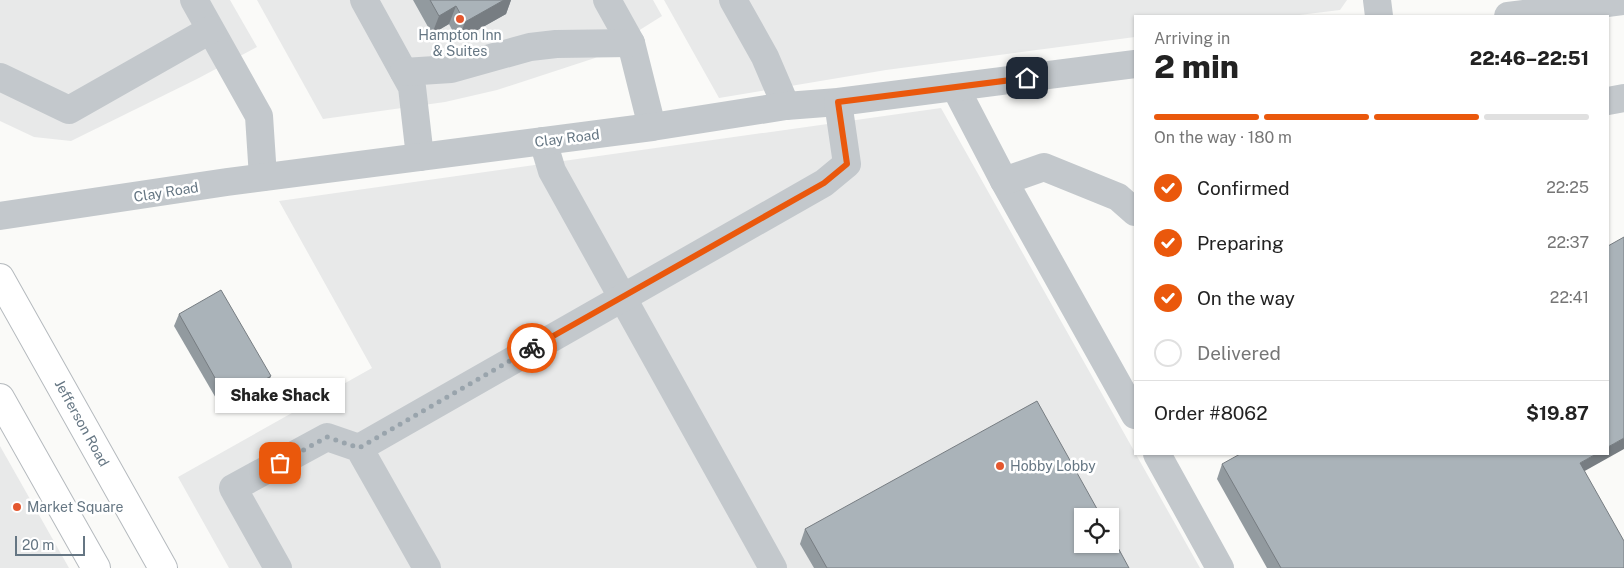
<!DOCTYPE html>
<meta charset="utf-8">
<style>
:root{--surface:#fff;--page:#f6f6f6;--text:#222;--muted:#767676;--line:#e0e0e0;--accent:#ea580c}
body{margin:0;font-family:"Public Sans",sans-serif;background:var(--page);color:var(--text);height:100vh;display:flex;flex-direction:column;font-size:19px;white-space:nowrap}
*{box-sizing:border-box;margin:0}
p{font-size:16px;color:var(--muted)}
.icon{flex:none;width:28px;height:28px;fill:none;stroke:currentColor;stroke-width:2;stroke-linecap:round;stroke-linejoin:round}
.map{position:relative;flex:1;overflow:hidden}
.drawer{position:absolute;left:1134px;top:15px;width:475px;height:440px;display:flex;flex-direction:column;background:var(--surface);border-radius:0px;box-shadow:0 1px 4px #0004}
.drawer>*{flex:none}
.fabs{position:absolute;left:1074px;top:508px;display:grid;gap:10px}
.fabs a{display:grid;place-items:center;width:45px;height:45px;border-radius:0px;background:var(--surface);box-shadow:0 1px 4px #0004;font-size:25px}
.scale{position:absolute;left:15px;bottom:12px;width:70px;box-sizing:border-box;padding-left:5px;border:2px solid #657683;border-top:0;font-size:14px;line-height:18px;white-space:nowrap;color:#657683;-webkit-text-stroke:4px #fff;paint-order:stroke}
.pin{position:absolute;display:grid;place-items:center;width:42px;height:42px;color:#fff;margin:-21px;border-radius:10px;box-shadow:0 2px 8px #0006}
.courier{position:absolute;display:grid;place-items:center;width:50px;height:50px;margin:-25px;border:4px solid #ea580c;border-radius:50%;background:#fff;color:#222;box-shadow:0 1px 6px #0007}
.bubble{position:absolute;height:35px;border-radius:0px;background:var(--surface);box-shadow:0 1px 4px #0004;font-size:16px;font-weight:800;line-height:35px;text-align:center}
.headline em{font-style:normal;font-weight:800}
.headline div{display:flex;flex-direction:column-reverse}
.headline{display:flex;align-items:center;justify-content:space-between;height:85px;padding:0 20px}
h1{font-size:32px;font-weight:800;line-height:38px}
.bar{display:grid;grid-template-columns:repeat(4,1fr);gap:8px 5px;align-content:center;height:60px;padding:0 20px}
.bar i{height:6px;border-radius:4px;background:var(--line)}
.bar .selected{background:var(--accent)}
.bar p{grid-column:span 4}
.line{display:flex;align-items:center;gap:12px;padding:0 20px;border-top:1px solid var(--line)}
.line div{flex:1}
ol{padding:0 20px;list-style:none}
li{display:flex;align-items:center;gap:15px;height:55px}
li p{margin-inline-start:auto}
li .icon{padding:5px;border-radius:50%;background:var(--accent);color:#fff;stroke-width:4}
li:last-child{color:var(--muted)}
li i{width:28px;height:28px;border:2px solid var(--line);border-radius:50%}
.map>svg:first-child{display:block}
.built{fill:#e8e9e9;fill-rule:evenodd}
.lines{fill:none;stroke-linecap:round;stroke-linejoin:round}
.major-casing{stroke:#b5babe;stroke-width:30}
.minor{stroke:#c3c8cc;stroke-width:28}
.major{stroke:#fff;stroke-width:28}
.wall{fill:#929a9f}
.shaded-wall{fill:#777d82}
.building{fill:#aab3b9;stroke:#777d82}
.done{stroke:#99a4ac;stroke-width:5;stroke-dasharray:0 9}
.route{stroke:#ea580c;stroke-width:6}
.poi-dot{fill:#e4572e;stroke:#fff;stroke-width:2}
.labels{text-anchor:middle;stroke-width:5;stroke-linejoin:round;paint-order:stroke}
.poi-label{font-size:14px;fill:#657683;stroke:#fff;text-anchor:start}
.street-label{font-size:14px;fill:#657683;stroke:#fff}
</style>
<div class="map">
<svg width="1624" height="568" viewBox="0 0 1624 568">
<rect width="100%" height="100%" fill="#fafaf8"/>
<g class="built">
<path d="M 0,0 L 230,0 L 257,47 L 197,79 L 71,141 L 34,137 L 0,121 Z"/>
<path d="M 257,0 L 653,0 L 662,16 L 595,58 L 497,90 L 445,102 L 323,119 Z"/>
<path d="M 664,0 L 1347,0 L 1340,10 L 1291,16 L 1135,16 L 1135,37 L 886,70 L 719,98 Z"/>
<path d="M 941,108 L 1200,568 L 229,568 L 178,477 L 372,368 L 279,201 ZM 1082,516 L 1110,516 L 1110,544 L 1082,544 Z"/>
<path d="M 0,446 L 69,568 L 0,568 Z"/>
</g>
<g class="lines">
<defs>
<g id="major">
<path d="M 0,278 L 163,568"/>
<path d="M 0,398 L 96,568"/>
</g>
</defs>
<use href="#major" class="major-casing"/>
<g class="minor">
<path d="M 194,0 L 259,116 L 263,177"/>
<path d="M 364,0 L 412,87 L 420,157"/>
<path d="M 607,0 L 631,43 L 652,127"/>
<path d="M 733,0 L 765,57 L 786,106"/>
<path d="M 1377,0 L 1379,16"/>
<path d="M 1508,16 L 1624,1"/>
<path d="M 404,72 L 451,69 L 530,47 L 556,44 L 631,43"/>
<path d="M 0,77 L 69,110 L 210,30"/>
<path d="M 955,87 L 1004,181 L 1135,415"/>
<path d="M 1608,101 L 1624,98"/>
<path d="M 543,141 L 552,171 L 773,568"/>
<path d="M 1004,181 L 1044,167 L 1118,197 L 1135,212"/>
<path d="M 0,216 L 227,182 L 652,127 L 786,106 L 838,102 L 1135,64"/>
<path d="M 359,448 L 824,183 L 847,164 L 838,102"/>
<path d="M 1157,454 L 1220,568"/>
<path d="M 278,568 L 233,488 L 327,437 L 359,448 L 427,568"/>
</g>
<use href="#major" class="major"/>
</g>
<g class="wall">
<path d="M 413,0 L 512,0 L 511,0 L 506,14 L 458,41 L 449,24 L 432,34 Z"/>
<path d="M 179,314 L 266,388 L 224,412 L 174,326 Z"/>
<path d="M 1222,464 L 1585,472 L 1624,568 L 1267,568 L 1217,479 Z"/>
<path d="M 805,529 L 1129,568 L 814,568 L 800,544 Z"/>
</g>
<g class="shaded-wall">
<path d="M 504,0 L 512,0 L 511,0 L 506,14 L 458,41 L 465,22 Z"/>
<path d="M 456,6 L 449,24 L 432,34 L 439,16 Z"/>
<path d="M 271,376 L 266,388 L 224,412 L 228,401 Z"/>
<path d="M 1624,438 L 1624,449 L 1574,477 L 1580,463 L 1596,454 L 1608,454 L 1608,447 Z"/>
</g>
<g class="building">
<path d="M 430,0 L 504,0 L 465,22 L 456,6 L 439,16 Z"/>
<path d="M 1624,237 L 1624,438 L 1608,447 L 1608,246 Z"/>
<path d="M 221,290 L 271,376 L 228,401 L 179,314 Z"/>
<path d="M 1037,401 L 1101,516 L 1082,516 L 1082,544 L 1110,544 L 1110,533 L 1129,568 L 827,568 L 805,529 Z"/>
<path d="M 1240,454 L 1596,454 L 1580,463 L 1624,541 L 1624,568 L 1281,568 L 1222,464 Z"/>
</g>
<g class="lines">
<path class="done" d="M 280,463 L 327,437 L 359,448 L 532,348"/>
<path class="route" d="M 532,348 L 824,183 L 847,164 L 838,102 L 1027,78"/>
</g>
<g class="poi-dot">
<circle cx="460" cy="19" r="5"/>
<circle cx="1000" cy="466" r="5"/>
<circle cx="17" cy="507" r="5"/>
</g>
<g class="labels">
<g class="poi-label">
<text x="460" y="40" text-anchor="middle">Hampton Inn<tspan x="460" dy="16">&amp; Suites</tspan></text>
<text x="1010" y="471">Hobby Lobby</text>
<text x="27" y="512">Market Square</text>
</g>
<g class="street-label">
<text transform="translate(567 138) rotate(-7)" y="5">Clay Road</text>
<text transform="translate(166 192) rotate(-9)" y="5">Clay Road</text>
<text transform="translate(82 423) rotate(61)" y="5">Jefferson Road</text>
</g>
</g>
</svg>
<div class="fabs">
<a><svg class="icon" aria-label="locate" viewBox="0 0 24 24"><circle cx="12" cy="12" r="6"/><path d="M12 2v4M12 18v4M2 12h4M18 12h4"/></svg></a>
</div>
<div class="scale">20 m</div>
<div class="pin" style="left:280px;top:463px;background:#ea580c"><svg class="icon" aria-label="bag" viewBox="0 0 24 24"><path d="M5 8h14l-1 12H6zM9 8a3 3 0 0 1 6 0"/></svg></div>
<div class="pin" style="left:1027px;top:78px;background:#1f2937"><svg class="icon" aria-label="home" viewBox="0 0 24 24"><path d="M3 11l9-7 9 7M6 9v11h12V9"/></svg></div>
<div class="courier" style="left:532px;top:348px"><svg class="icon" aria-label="bike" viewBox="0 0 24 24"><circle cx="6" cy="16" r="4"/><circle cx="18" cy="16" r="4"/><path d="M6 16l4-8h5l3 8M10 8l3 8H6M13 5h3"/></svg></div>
<div class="bubble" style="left:215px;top:378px;width:130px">Shake Shack</div>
<section class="drawer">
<div class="headline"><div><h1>2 min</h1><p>Arriving in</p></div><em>22:46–22:51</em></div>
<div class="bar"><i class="selected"></i><i class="selected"></i><i class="selected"></i><i></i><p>On the way · 180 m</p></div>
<ol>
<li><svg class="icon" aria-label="check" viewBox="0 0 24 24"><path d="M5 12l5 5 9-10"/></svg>Confirmed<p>22:25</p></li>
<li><svg class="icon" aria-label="check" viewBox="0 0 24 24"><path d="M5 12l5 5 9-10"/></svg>Preparing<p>22:37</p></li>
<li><svg class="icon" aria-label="check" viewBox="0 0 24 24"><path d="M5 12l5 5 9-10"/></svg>On the way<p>22:41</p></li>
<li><i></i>Delivered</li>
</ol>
<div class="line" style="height:65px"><div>Order #8062</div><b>$19.87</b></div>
</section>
</div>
